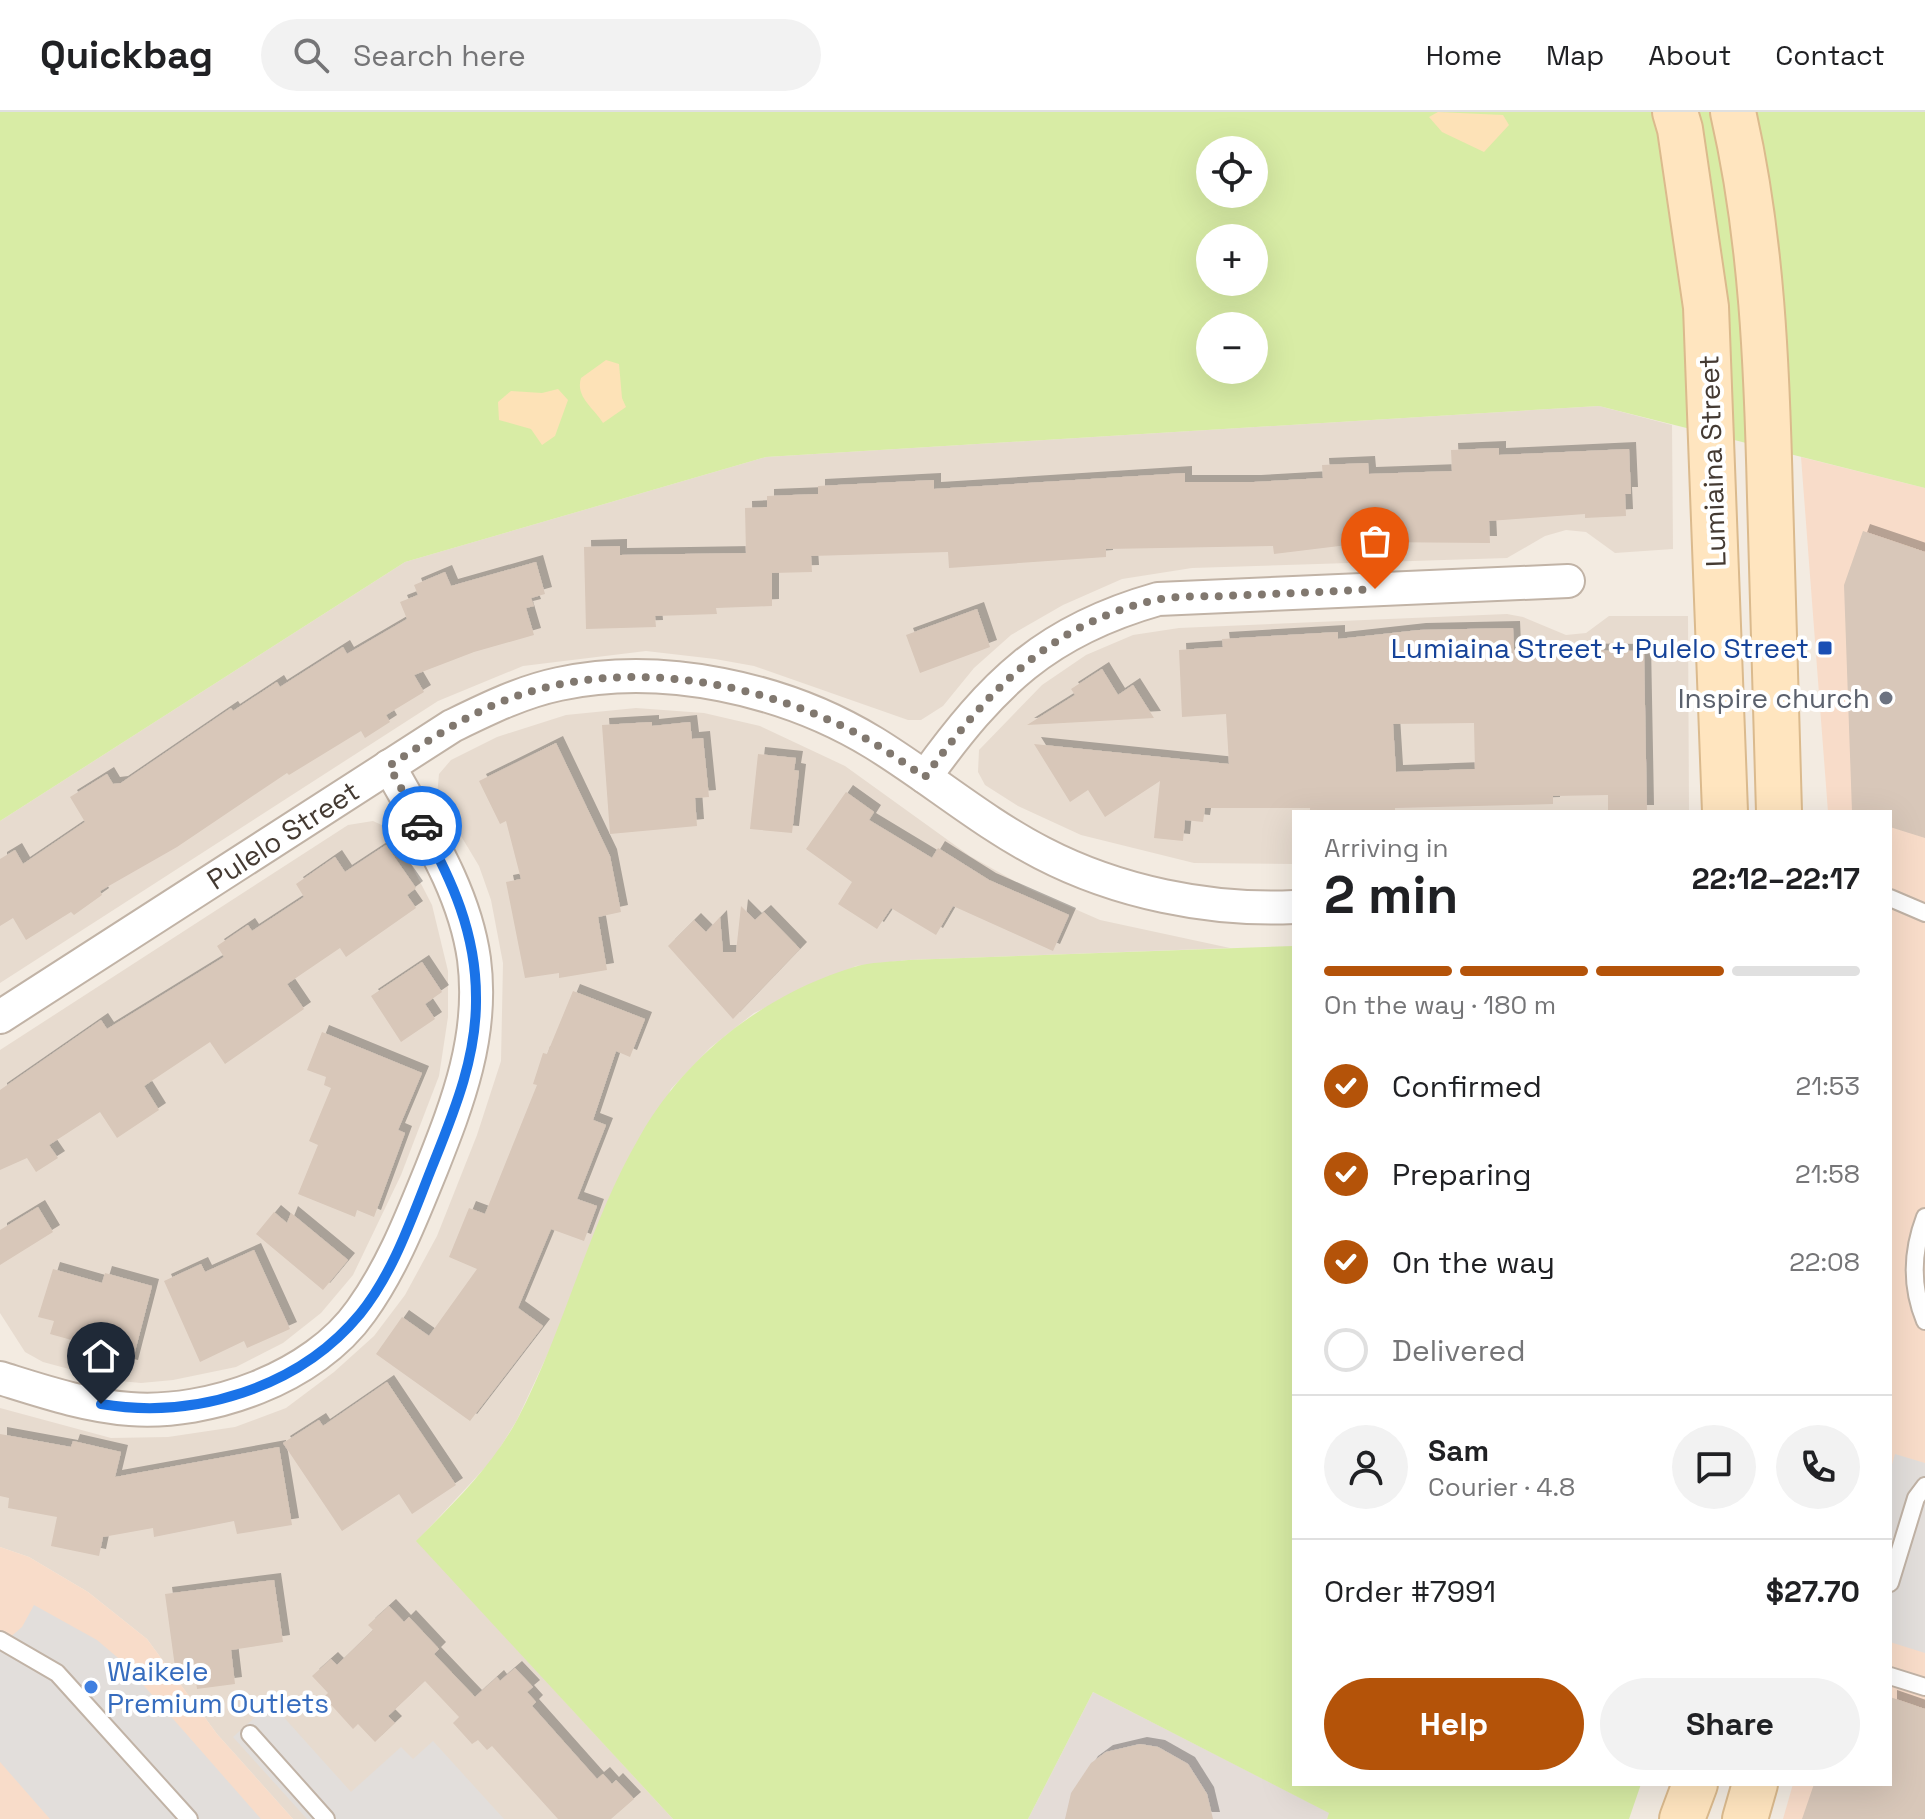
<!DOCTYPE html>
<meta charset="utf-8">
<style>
:root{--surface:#fff;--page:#f2f2f2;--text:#202124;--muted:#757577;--line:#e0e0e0;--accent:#b45309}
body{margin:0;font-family:"Space Grotesk",sans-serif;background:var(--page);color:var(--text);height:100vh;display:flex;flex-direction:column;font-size:30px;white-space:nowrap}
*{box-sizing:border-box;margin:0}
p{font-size:26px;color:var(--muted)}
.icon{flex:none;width:44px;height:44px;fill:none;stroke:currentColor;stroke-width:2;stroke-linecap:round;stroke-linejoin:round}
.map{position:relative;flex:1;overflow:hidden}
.sheet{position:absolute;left:1292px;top:698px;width:600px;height:976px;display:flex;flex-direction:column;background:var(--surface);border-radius:0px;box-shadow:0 8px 32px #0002}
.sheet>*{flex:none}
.fabs{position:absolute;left:1196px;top:24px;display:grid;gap:16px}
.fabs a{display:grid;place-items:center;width:72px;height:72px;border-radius:50%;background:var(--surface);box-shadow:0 8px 32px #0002;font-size:40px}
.pin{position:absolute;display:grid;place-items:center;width:68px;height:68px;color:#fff;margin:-82px -34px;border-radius:50% 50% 50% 0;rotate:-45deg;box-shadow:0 0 8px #0007}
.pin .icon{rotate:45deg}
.courier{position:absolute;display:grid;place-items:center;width:80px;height:80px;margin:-40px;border:6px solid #1a73e8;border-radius:50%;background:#fff;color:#222;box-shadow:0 2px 10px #0007}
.overview em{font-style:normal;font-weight:800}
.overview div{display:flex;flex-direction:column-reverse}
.overview{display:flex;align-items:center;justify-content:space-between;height:136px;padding:0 32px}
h1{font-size:52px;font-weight:800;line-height:60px}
.bar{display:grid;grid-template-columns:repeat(4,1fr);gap:12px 8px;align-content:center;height:96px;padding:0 32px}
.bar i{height:10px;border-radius:6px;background:var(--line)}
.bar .selected{background:var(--accent)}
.bar p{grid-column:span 4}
.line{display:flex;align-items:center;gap:20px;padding:0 32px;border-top:2px solid var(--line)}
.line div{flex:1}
.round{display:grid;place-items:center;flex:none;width:84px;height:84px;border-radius:42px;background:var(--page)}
ol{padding:0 32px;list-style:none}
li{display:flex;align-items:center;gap:24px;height:88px}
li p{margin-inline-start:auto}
li .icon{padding:8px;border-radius:50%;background:var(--accent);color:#fff;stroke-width:4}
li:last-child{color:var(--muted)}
li i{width:44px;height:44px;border:4px solid var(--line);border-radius:50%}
.button{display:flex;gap:16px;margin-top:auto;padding:16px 32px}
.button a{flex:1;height:92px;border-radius:48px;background:var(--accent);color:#fff;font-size:32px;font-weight:800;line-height:92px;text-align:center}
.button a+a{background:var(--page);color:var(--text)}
header{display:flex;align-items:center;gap:48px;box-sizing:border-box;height:112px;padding:0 40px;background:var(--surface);border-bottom:2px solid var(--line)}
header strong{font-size:38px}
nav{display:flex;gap:44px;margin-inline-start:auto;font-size:28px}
.search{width:560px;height:72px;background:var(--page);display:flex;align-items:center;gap:20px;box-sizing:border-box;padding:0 28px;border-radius:44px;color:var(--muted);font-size:30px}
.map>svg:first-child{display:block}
.residential{fill:#e7dbcf}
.commercial{fill:#f8dcc9}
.industrial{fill:#e4dcd7}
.green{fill:#d8eca5;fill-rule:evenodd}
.sand{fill:#fde2b7}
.parking{fill:#e2dedb}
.building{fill:#d8c7b9;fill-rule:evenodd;filter:url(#shadow)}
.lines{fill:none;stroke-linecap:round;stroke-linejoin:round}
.service-casing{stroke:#c1b3a6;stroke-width:20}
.minor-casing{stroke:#c1b3a6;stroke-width:36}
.secondary-casing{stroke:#dbba8d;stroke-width:48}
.service{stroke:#fff;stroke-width:16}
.minor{stroke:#fff;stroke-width:32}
.secondary{stroke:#ffe5bf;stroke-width:44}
.done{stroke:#81786f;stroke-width:8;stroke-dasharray:0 14.4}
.route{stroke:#1a73e8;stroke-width:10}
.transit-dot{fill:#1a4fb4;stroke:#fff;stroke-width:3}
.worship-dot{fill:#6b7280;stroke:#fff;stroke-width:3}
.shop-dot{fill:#3f7fe0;stroke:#fff;stroke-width:3}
.labels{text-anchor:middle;stroke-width:8;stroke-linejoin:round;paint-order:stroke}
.street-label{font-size:28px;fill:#443a32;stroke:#fff}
.transit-label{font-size:28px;fill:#164399;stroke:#fff;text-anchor:end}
.worship-label{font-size:28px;fill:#5b616d;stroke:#fff;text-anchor:end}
.shop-label{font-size:28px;fill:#366cbe;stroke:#fff;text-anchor:start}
</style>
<header>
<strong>Quickbag</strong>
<div class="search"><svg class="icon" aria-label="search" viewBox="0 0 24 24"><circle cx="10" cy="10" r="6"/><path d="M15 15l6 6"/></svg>Search here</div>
<nav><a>Home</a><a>Map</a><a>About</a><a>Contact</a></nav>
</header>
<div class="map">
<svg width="1925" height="1707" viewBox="0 0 1925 1707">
<defs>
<filter id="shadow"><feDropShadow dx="7" dy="-7" stdDeviation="0" flood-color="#0004"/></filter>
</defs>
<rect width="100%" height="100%" fill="#f3ebe1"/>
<g class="residential">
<path d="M 1599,294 L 1672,313 L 1673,437 L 1615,441 L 1586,420 L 1566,418 L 1545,424 L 1507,446 L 1192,456 L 1122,467 L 1063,493 L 1011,523 L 974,556 L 943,594 L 921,608 L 908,608 L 754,554 L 715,547 L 646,539 L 523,554 L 438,589 L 0,871 L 0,709 L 405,450 L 766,345 Z"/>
<path d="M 1507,502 L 1523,505 L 1566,523 L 1586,521 L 1609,504 L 1688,504 L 1689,700 L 1294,700 L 1294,752 L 1194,751 L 1081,723 L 1018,694 L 985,673 L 978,660 L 979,638 L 1042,573 L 1086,543 L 1133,523 L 1179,516 Z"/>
<path d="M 636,596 L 704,601 L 760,614 L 845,654 L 970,744 L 1027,776 L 1100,808 L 1230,836 L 908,848 L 856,854 L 754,901 L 710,936 L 671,977 L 517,1308 L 493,1347 L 417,1429 L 673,1707 L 293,1707 L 217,1622 L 147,1527 L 88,1480 L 29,1445 L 0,1435 L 0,1296 L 111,1326 L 168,1325 L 235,1315 L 286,1296 L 334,1260 L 374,1224 L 405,1183 L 437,1124 L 477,1023 L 501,949 L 503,851 L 491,788 L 479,754 L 437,684 L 439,662 L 451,648 L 497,625 L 566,603 Z"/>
<path d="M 373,709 L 386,715 L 401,733 L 432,793 L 448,859 L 448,905 L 439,964 L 401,1063 L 353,1163 L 321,1201 L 283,1231 L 236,1255 L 173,1268 L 141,1271 L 110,1268 L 43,1250 L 25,1240 L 0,1201 L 0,938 L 348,713 Z"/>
</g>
<g class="commercial">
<path d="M 1801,345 L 1925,376 L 1925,1707 L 1783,1707 L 1793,1672 L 1890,1672 L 1890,700 L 1828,700 Z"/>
<path d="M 0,1435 L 29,1445 L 88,1480 L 147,1527 L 217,1622 L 293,1707 L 0,1707 Z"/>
</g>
<path class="industrial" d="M 1093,1580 L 1330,1701 L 1327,1707 L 1028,1707 Z"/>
<g class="green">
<path d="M 0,0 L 1925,0 L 1925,376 L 1599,294 L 766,345 L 405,450 L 0,709 ZM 1210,38 L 1254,38 L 1254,82 L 1210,82 ZM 1210,126 L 1254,126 L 1254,170 L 1210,170 ZM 1210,214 L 1254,214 L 1254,258 L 1210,258 Z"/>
<path d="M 1294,834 L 1294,1672 L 1641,1672 L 1629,1707 L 1327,1707 L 1329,1701 L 1093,1580 L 1028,1707 L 673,1707 L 416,1429 C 454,1391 491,1355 517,1308 C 565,1217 588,1113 640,1024 C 686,943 765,882 854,855 C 871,850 890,850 908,848 Z"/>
</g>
<g class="sand">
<path d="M 1438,0 L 1503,3 L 1509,13 L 1484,40 L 1442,20 L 1429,5 Z"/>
<path d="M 606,248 L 619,252 L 622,286 L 626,295 L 603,311 C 594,296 575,285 581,266 Z"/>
<path d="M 558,277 L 568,288 L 555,324 L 542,333 L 531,317 L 499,308 L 498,290 L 511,279 L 542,281 Z"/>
</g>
<g class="parking">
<path d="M 1895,1342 L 1925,1351 L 1925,1541 L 1890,1530 L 1890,1359 Z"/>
<path d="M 34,1493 L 97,1528 L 124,1551 L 261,1707 L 50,1707 L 0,1650 L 0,1534 L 22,1515 Z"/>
<path d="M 271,1591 L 351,1680 L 401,1635 L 413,1647 L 433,1629 L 504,1707 L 307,1707 L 233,1625 Z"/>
</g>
<g class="building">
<path d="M 1499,336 L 1499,343 L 1629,337 L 1631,382 L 1625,382 L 1626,404 L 1585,406 L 1585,402 L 1489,409 L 1490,431 L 1372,430 L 1274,442 L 1273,434 L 1106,437 L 1106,445 L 949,456 L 948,440 L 811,444 L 812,460 L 772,461 L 772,494 L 716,496 L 717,502 L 655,504 L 656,515 L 586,517 L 584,435 L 620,434 L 620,443 L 746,441 L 745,396 L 767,395 L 767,384 L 818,382 L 818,374 L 934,368 L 934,377 L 1185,361 L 1185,370 L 1254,370 L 1323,366 L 1322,353 L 1368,351 L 1369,362 L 1452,359 L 1451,338 Z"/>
<path d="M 1863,419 L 1925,440 L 1925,726 L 1890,715 L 1890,700 L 1852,700 L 1844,473 Z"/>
<path d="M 536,450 L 545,482 L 531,486 L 534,494 L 526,496 L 534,523 L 474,540 L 414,563 L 424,580 L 386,603 L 390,610 L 365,626 L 361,619 L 289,663 L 287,661 L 177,735 L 100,779 L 102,783 L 74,803 L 71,800 L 26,828 L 13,806 L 0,814 L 0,747 L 15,738 L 23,752 L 85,710 L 70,685 L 107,662 L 113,672 L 121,671 L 231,596 L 233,599 L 277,570 L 280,575 L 343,535 L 347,542 L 407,507 L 400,490 L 418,483 L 414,473 L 445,460 L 451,474 Z"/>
<path d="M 977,497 L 990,535 L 920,561 L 906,523 Z"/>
<path d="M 1513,516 L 1514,538 L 1644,539 L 1647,700 L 1608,700 L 1608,683 L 1553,684 L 1553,692 L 1395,696 L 1395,700 L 1310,700 L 1310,696 L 1205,696 L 1203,710 L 1185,708 L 1183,729 L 1154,726 L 1160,669 L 1105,705 L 1088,678 L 1070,690 L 1034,632 L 1229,652 L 1226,602 L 1182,605 L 1179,538 L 1223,535 L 1222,527 L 1338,520 L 1338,527 L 1419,518 ZM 1474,611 L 1475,657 L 1396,660 L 1393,612 Z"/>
<path d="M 1102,557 L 1118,583 L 1133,573 L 1154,606 L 1027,613 L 1075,583 L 1071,577 Z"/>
<path d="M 652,610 L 652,614 L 690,610 L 692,627 L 703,626 L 709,685 L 695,686 L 697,714 L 610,722 L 602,613 Z"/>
<path d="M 556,631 L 610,744 L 621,800 L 598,805 L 607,858 L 559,866 L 559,861 L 525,866 L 506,770 L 521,767 L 506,709 L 500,712 L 479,669 Z"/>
<path d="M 758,642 L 796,646 L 794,658 L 799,659 L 792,721 L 750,717 Z"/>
<path d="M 846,680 L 874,700 L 869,708 L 932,746 L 938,736 L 989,768 L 1069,803 L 1053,839 L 953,794 L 936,823 L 891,796 L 877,817 L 838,792 L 852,770 L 806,737 Z"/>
<path d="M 386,733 L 416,776 L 407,783 L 416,796 L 346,845 L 340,836 L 287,872 L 304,897 L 225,952 L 210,930 L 144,974 L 159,998 L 117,1026 L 100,1000 L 49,1033 L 58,1046 L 36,1060 L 27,1046 L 0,1058 L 0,978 L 101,908 L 107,917 L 224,845 L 217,834 L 248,813 L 252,819 L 304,785 L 296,772 L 335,745 L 345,760 Z"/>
<path d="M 741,794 L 755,808 L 764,800 L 800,837 L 733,907 L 668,834 L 694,808 L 706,820 L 720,805 L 723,840 L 736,840 Z"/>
<path d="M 422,850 L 442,880 L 425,892 L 435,907 L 401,930 L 371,884 Z"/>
<path d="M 573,879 L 645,907 L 630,945 L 616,939 L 593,1008 L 606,1013 L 577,1087 L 597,1094 L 584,1129 L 551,1117 L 518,1196 L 543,1214 L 470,1309 L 376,1242 L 402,1205 L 429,1224 L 477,1157 L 449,1145 L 469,1096 L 485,1102 L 537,973 L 533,972 L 543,941 L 547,942 Z"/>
<path d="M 322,920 L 422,961 L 398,1018 L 405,1021 L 374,1105 L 357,1098 L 355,1105 L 298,1082 L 318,1033 L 309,1029 L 331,976 L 324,973 L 326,965 L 307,958 Z"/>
<path d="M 38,1095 L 53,1120 L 0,1153 L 0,1118 Z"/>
<path d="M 274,1100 L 287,1111 L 291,1101 L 348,1148 L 323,1178 L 256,1122 Z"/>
<path d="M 254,1138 L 290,1217 L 247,1236 L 244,1229 L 200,1250 L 164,1169 L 201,1152 L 205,1160 Z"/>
<path d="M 53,1157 L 102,1171 L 105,1161 L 152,1174 L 131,1255 L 83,1243 L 86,1232 L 50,1222 L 54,1209 L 38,1205 Z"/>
<path d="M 387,1270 L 456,1373 L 412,1402 L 399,1382 L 342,1419 L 283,1331 L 319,1308 L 323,1314 Z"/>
<path d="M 0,1322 L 71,1335 L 73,1329 L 121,1340 L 115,1365 L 279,1335 L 292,1413 L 237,1422 L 234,1409 L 154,1425 L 153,1416 L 103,1425 L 99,1444 L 51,1434 L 57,1405 L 8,1396 L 9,1386 L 0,1384 Z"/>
<path d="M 274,1468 L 283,1530 L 231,1538 L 235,1572 L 197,1577 L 194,1553 L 175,1555 L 165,1482 Z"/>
<path d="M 389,1494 L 404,1510 L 409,1505 L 439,1537 L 434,1542 L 475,1585 L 497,1565 L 500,1569 L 515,1556 L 533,1575 L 527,1580 L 536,1590 L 532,1594 L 597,1667 L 603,1662 L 612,1672 L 616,1668 L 634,1687 L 611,1707 L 558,1707 L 492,1634 L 487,1638 L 478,1628 L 472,1632 L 453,1611 L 459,1605 L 425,1569 L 388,1604 L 395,1611 L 375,1630 L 358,1612 L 353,1617 L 324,1585 L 328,1581 L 312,1564 L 331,1547 L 337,1553 L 373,1518 L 368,1513 Z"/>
<path d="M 1890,1585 L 1925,1597 L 1925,1707 L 1802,1707 L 1814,1672 L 1890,1672 Z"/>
<path d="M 1140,1632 L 1158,1635 L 1188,1652 L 1207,1682 L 1213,1707 L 1065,1707 L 1071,1681 L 1091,1651 L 1106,1640 Z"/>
</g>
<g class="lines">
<defs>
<g id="service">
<path d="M 1890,786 L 1925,801"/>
<path d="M 1925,1105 C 1912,1139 1911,1175 1925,1209"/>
<path d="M 1890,1471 L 1916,1386 L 1925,1374"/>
<path d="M 0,1528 L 57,1561 L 189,1707"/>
<path d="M 1890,1564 L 1925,1575"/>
<path d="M 250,1622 L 326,1707"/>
</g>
<g id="minor">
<path d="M 925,665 C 993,571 1045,519 1158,487 L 1568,469"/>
<path d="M 0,905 L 452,614 C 487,597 521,580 559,572 C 662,550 784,576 874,631 C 931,666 982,710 1042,741 C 1117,780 1209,799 1294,795"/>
<path d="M 0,1266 C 42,1279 86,1294 130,1297 C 209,1303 314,1266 361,1199 C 392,1156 411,1107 431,1058 C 458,990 484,923 474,847 C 464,776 423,716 389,654"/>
</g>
<g id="secondary">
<path d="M 1675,0 L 1680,17 L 1706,195 L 1725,700"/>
<path d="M 1733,0 C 1762,126 1767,256 1770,385 C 1773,490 1776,595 1779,700"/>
<path d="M 1682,1707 L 1695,1672"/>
<path d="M 1745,1707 L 1755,1672"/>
</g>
</defs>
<use href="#service" class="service-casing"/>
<use href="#minor" class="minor-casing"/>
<use href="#secondary" class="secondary-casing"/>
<use href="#service" class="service"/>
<use href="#minor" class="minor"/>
<use href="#secondary" class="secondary"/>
</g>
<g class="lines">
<path class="done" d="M 422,714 L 389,654 C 428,629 467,602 511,586 C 617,547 742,566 842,614 C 872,628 898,647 925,665 C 986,581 1050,511 1156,488 C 1177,483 1201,485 1223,484 C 1274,482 1324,480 1375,477"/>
<path class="route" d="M 101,1292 C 194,1308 299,1276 360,1202 C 394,1160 412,1105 432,1055 C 454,1000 477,945 476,885 C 476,821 452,768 422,714"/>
</g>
<rect class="transit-dot" x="1817" y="528" width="16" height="16" rx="4"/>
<circle class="worship-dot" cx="1886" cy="586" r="8"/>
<circle class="shop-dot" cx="91" cy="1575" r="8"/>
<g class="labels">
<g class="street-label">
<text transform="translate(1712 349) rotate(-92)" y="10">Lumiaina Street</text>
<text transform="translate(283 723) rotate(-33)" y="10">Pulelo Street</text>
</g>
<g class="transit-label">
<text x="1809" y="546">Lumiaina Street + Pulelo Street</text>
</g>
<g class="worship-label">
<text x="1870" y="596">Inspire church</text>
</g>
<g class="shop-label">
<text x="107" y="1569">Waikele<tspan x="107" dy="32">Premium Outlets</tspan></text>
</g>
</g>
</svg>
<div class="fabs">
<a><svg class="icon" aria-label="locate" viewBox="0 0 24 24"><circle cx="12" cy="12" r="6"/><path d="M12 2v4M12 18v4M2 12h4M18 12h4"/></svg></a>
<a>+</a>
<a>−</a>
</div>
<div class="pin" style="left:1375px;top:477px;background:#ea580c"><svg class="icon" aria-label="bag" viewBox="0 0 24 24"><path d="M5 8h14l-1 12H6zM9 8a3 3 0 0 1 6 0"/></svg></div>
<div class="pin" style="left:101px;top:1292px;background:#1f2937"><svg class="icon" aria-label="home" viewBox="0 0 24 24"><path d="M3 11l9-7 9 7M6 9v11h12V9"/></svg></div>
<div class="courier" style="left:422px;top:714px"><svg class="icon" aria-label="car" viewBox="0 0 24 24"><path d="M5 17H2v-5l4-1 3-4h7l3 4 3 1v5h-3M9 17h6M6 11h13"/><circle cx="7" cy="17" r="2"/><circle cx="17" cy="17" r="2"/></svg></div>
<section class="sheet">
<div class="overview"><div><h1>2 min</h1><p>Arriving in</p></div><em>22:12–22:17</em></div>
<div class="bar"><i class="selected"></i><i class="selected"></i><i class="selected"></i><i></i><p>On the way · 180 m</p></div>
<ol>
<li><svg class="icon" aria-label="check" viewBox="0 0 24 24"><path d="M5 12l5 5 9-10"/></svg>Confirmed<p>21:53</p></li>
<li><svg class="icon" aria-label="check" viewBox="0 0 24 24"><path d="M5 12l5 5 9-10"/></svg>Preparing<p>21:58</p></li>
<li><svg class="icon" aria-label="check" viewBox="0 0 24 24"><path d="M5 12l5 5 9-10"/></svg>On the way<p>22:08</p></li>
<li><i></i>Delivered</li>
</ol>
<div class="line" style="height:144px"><a class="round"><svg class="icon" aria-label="person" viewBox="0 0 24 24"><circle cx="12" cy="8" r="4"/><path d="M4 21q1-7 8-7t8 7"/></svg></a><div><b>Sam</b><p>Courier · 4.8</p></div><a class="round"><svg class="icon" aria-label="chat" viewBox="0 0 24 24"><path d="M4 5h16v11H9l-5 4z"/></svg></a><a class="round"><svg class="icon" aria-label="phone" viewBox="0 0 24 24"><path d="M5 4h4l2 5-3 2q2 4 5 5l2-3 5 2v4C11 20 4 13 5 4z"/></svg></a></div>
<div class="line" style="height:104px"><div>Order #7991</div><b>$27.70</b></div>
<div class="button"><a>Help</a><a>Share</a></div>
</section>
</div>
